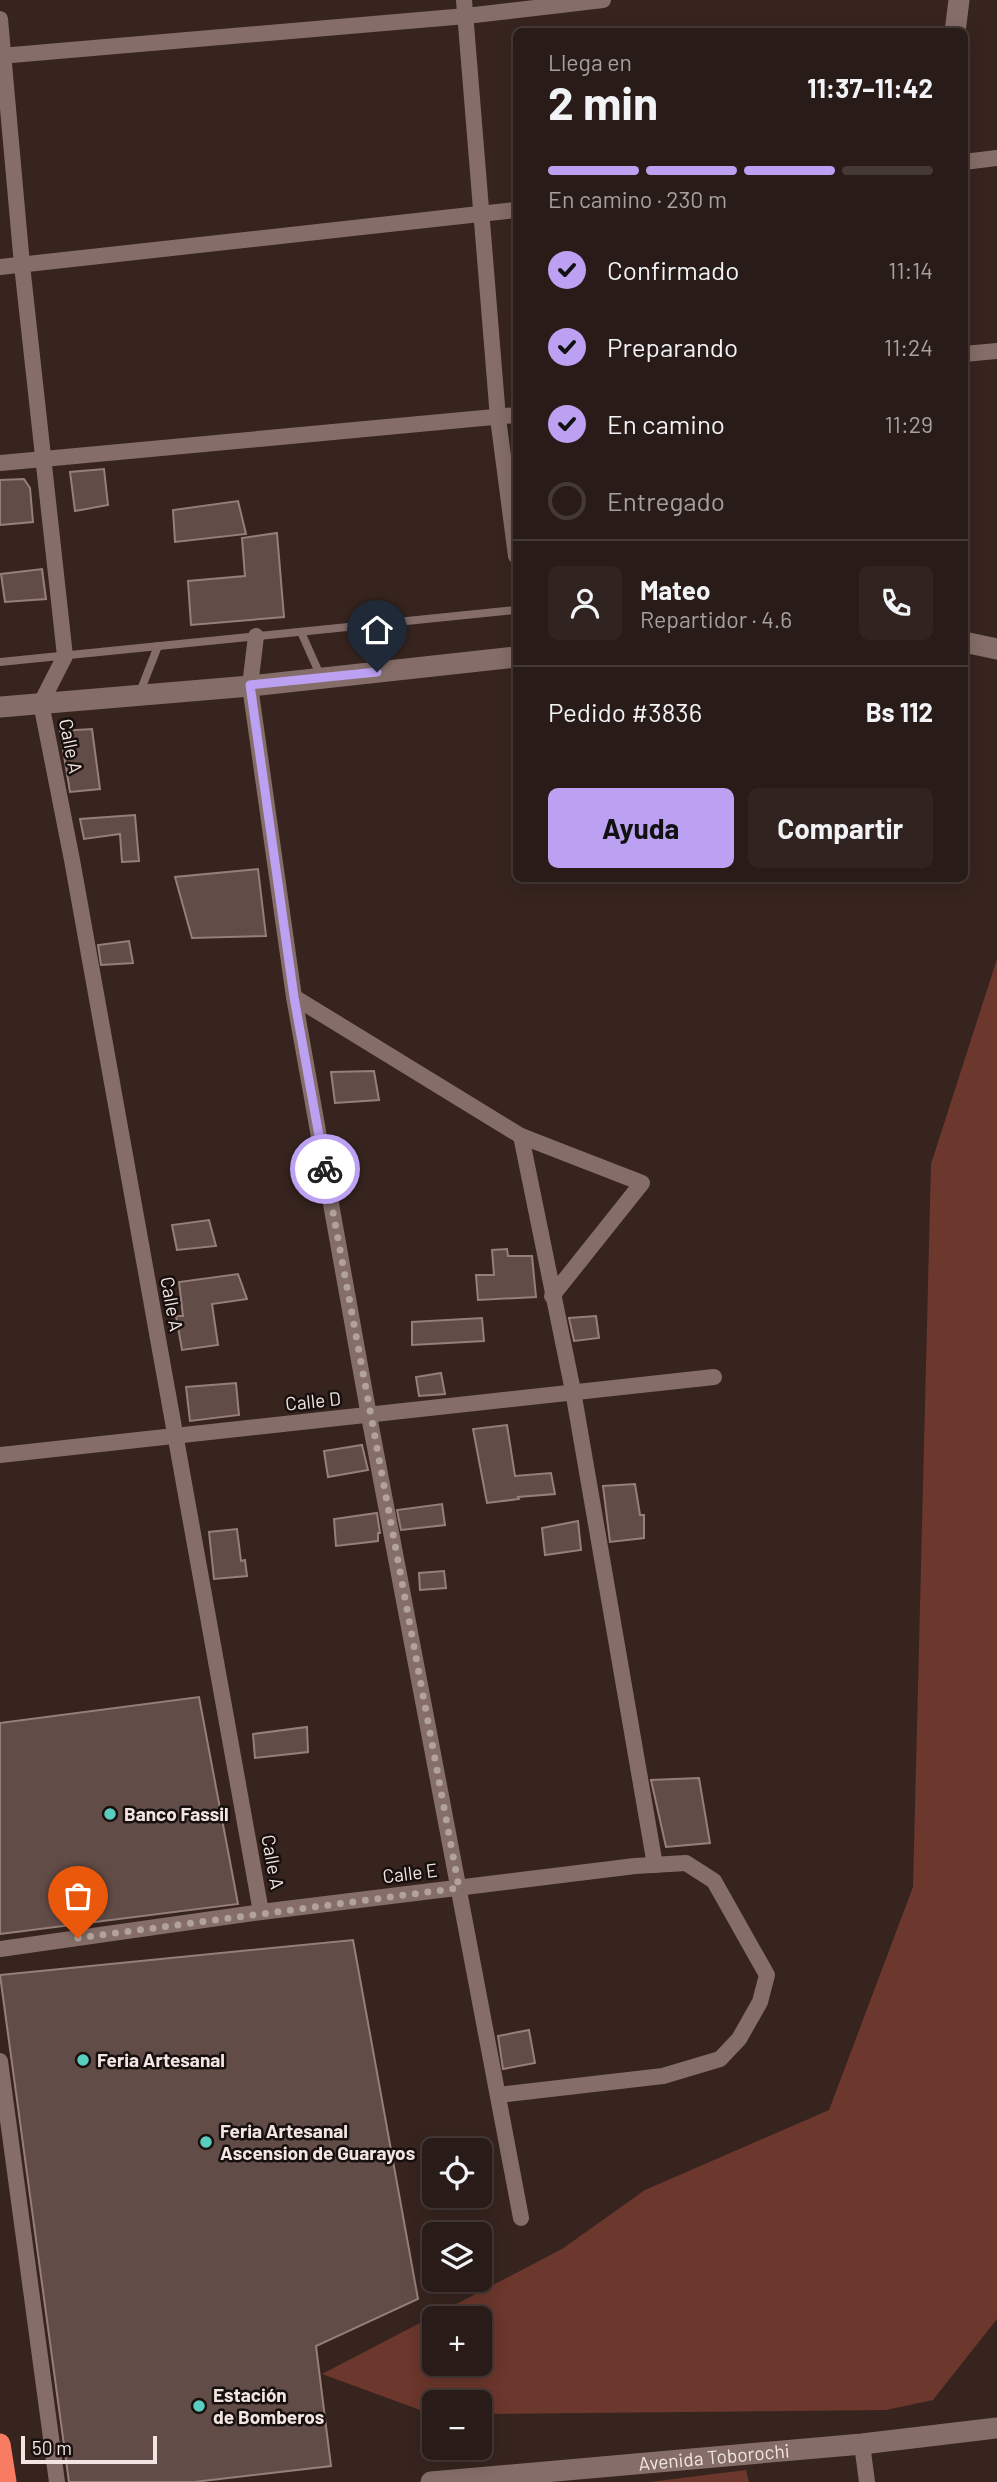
<!DOCTYPE html>
<html lang="es">
<meta charset="utf-8">
<style>
:root{--surface:#291b17;--page:#312420;--text:#f1f3f6;--muted:#a5a1a1;--line:#453936;--accent:#bca0f2}
body{margin:0;font-family:Barlow,sans-serif;background:var(--page);color:var(--text);height:100vh;display:flex;flex-direction:column;font-size:26px;white-space:nowrap}
*{box-sizing:border-box;margin:0}
p{font-size:23px;color:var(--muted)}
.icon{flex:none;width:38px;height:38px;fill:none;stroke:currentColor;stroke-width:2;stroke-linecap:round;stroke-linejoin:round}
.map{position:relative;flex:1;overflow:hidden}
.sheet{position:absolute;left:513px;top:28px;width:455px;height:854px;display:flex;flex-direction:column;background:var(--surface);border-radius:10px;box-shadow:0 4px 18px #0003,0 0 0 2px var(--line)}
.sheet>*{flex:none}
.controls{position:absolute;left:422px;top:2138px;display:grid;gap:14px}
.controls a{display:grid;place-items:center;width:70px;height:70px;border-radius:10px;background:var(--surface);box-shadow:0 4px 18px #0003,0 0 0 2px var(--line);font-size:35px}
.scale{position:absolute;left:21px;bottom:18px;width:136px;box-sizing:border-box;padding-left:7px;border:4px solid #f3e6e2;border-top:0;font-size:19px;line-height:24px;white-space:nowrap;color:#f3e6e2;-webkit-text-stroke:5px #18100e;paint-order:stroke}
.pin{position:absolute;display:grid;place-items:center;width:60px;height:60px;color:#fff;margin:-72px -30px;border-radius:50% 50% 50% 0;rotate:-45deg;box-shadow:0 0 7px #0007}
.pin .icon{rotate:45deg}
.courier{position:absolute;display:grid;place-items:center;width:70px;height:70px;margin:-35px;border:5px solid #bca0f2;border-radius:50%;background:#fff;color:#222;box-shadow:0 2px 9px #0007}
.summary em{font-style:normal;font-weight:700}
.summary div{display:flex;flex-direction:column-reverse}
.summary{display:flex;align-items:center;justify-content:space-between;height:119px;padding:0 35px}
h1{font-size:46px;font-weight:700;line-height:52px}
.bar{display:grid;grid-template-columns:repeat(4,1fr);gap:10px 7px;align-content:center;height:84px;padding:0 35px}
.bar i{height:9px;border-radius:5px;background:var(--line)}
.bar .active{background:var(--accent)}
.bar p{grid-column:span 4}
.line{display:flex;align-items:center;gap:18px;padding:0 35px;border-top:2px solid var(--line)}
.line div{flex:1}
.round{display:grid;place-items:center;flex:none;width:74px;height:74px;border-radius:10px;background:var(--page)}
ol{padding:0 35px;list-style:none}
li{display:flex;align-items:center;gap:21px;height:77px}
li p{margin-inline-start:auto}
li .icon{padding:7px;border-radius:50%;background:var(--accent);color:#111;stroke-width:4}
li:last-child{color:var(--muted)}
li i{width:38px;height:38px;border:4px solid var(--line);border-radius:50%}
.action{display:flex;gap:14px;margin-top:auto;padding:14px 35px}
.action a{flex:1;height:80px;border-radius:10px;background:var(--accent);color:#111;font-size:28px;font-weight:700;line-height:80px;text-align:center}
.action a+a{background:var(--page);color:var(--text)}
.map>svg:first-child{display:block}
.green{fill:#6c372c;fill-rule:evenodd}
.building{fill:#624c47;stroke:#967f79;stroke-width:2}
.lines{fill:none;stroke-linecap:round;stroke-linejoin:round}
.lane{stroke:#856e69;stroke-width:8}
.street{stroke:#856e69;stroke-width:16}
.secondary{stroke:#856e69;stroke-width:21}
.highway{stroke:#f77c62;stroke-width:21}
.done{stroke:#b1a29e;stroke-width:7;stroke-dasharray:0 12.6}
.route{stroke:#bca0f2;stroke-width:9}
.poi-dot{fill:#59cebe;stroke:#18100e;stroke-width:2.5}
.labels{text-anchor:middle;stroke-width:5;stroke-linejoin:round;paint-order:stroke}
.street-label{font-size:19px;fill:#f3e6e2;stroke:#18100e}
.poi-label{font-size:19px;font-weight:bold;fill:#f3e6e2;stroke:#18100e;text-anchor:start}
</style>
<div class="map">
<svg width="997" height="2482" viewBox="0 0 997 2482">
<rect width="100%" height="100%" fill="#37241f"/>
<g class="green">
<path d="M 997,959 L 997,2319 L 933,2400 L 886,2410 L 480,2414 L 480,2403 L 434,2403 L 434,2414 L 431,2414 L 322,2374 L 562,2249 L 645,2190 L 829,2110 L 913,1887 L 931,1164 ZM 434,2319 L 480,2319 L 480,2364 L 434,2364 Z"/>
<path d="M 746,2470 L 749,2482 L 649,2482 Z"/>
</g>
<g class="building">
<path d="M 104,469 L 108,505 L 75,511 L 70,472 Z"/>
<path d="M 24,479 L 30,488 L 33,522 L 0,525 L 0,480 Z"/>
<path d="M 238,501 L 246,534 L 175,542 L 173,510 Z"/>
<path d="M 277,533 L 284,617 L 191,625 L 188,581 L 245,576 L 242,538 Z"/>
<path d="M 42,569 L 46,599 L 5,602 L 1,574 Z"/>
<path d="M 92,729 L 100,789 L 70,792 L 60,731 Z"/>
<path d="M 135,815 L 139,861 L 122,862 L 120,834 L 84,839 L 80,819 Z"/>
<path d="M 258,869 L 266,936 L 192,938 L 175,877 Z"/>
<path d="M 129,941 L 133,963 L 101,965 L 98,945 Z"/>
<path d="M 374,1071 L 379,1100 L 335,1103 L 331,1072 Z"/>
<path d="M 209,1220 L 216,1246 L 177,1250 L 172,1225 Z"/>
<path d="M 507,1249 L 508,1256 L 532,1256 L 536,1297 L 478,1300 L 476,1275 L 494,1275 L 492,1250 Z"/>
<path d="M 238,1274 L 247,1299 L 212,1304 L 218,1345 L 182,1350 L 176,1316 L 183,1316 L 179,1282 Z"/>
<path d="M 596,1316 L 599,1338 L 574,1341 L 569,1318 Z"/>
<path d="M 482,1318 L 484,1341 L 412,1345 L 412,1322 Z"/>
<path d="M 441,1373 L 445,1394 L 419,1396 L 416,1377 Z"/>
<path d="M 236,1383 L 239,1415 L 190,1421 L 186,1387 Z"/>
<path d="M 507,1425 L 515,1476 L 551,1473 L 555,1494 L 518,1497 L 519,1499 L 487,1503 L 473,1429 Z"/>
<path d="M 362,1445 L 368,1470 L 328,1477 L 324,1451 Z"/>
<path d="M 635,1484 L 640,1515 L 644,1515 L 644,1538 L 610,1542 L 603,1486 Z"/>
<path d="M 442,1504 L 445,1525 L 401,1530 L 397,1510 Z"/>
<path d="M 377,1513 L 380,1533 L 378,1533 L 378,1541 L 336,1546 L 334,1519 Z"/>
<path d="M 578,1521 L 581,1550 L 545,1555 L 542,1528 Z"/>
<path d="M 237,1529 L 241,1561 L 245,1560 L 247,1576 L 214,1579 L 209,1532 Z"/>
<path d="M 444,1571 L 446,1588 L 420,1590 L 419,1573 Z"/>
<path d="M 199,1697 L 238,1904 L 0,1934 L 0,1723 Z"/>
<path d="M 307,1727 L 308,1752 L 255,1758 L 253,1734 Z"/>
<path d="M 699,1778 L 710,1843 L 666,1847 L 651,1780 Z"/>
<path d="M 353,1940 L 418,2299 L 316,2346 L 331,2466 L 194,2482 L 69,2482 L 0,1975 Z"/>
<path d="M 529,2030 L 535,2063 L 503,2069 L 498,2036 Z"/>
</g>
<g class="lines">
<g class="lane">
<path d="M 301,632 L 321,677"/>
<path d="M 0,662 L 516,610"/>
<path d="M 140,692 L 158,646"/>
</g>
<g class="street">
<path d="M 464,0 L 498,418 L 516,556"/>
<path d="M 0,19 L 22,265 L 65,656 L 41,703 L 72,860 L 261,1912"/>
<path d="M 0,56 L 466,16 L 603,0"/>
<path d="M 964,162 L 997,158"/>
<path d="M 0,267 L 516,210"/>
<path d="M 964,354 L 997,351"/>
<path d="M 0,463 L 516,415"/>
<path d="M 256,636 L 250,686 L 294,997 L 369,1416 L 521,2218"/>
<path d="M 294,997 L 521,1136 L 642,1183 L 552,1296"/>
<path d="M 521,1136 L 573,1391 L 655,1865"/>
<path d="M 0,1455 L 714,1377"/>
<path d="M 0,1949 L 261,1912 L 635,1866 L 686,1863 L 714,1881 L 767,1975 L 760,2002 L 739,2039 L 720,2059 L 663,2076 L 498,2095"/>
<path d="M 0,2061 L 57,2482"/>
<path d="M 862,2444 L 867,2482"/>
</g>
<g class="secondary">
<path d="M 955,32 L 959,0"/>
<path d="M 964,642 L 997,649"/>
<path d="M 0,707 L 250,686 L 516,657"/>
<path id="s1" d="M 431,2482 L 862,2444 L 997,2428"/>
</g>
<path class="highway" d="M 0,2444 L 6,2482"/>
</g>
<g class="lines">
<path class="done" d="M 78,1938 L 459,1888 L 325,1169"/>
<path class="route" d="M 325,1169 L 294,997 L 250,685 L 377,672"/>
</g>
<g class="poi-dot">
<circle cx="110" cy="1814" r="7"/>
<circle cx="83" cy="2060" r="7"/>
<circle cx="206" cy="2142" r="7"/>
<circle cx="199" cy="2406" r="7"/>
</g>
<g class="labels">
<g class="street-label">
<text transform="translate(71 746) rotate(79)" y="7">Calle A</text>
<text transform="translate(172 1304) rotate(80)" y="7">Calle A</text>
<text transform="translate(313 1401) rotate(-6)" y="7">Calle D</text>
<text transform="translate(273 1862) rotate(80)" y="7">Calle A</text>
<text transform="translate(410 1873) rotate(-7)" y="7">Calle E</text>
<text dy="7" stroke="none"><textPath href="#s1" startOffset="284">Avenida Toborochi</textPath></text>
</g>
<g class="poi-label">
<text x="124" y="1821">Banco Fassil</text>
<text x="97" y="2067">Feria Artesanal</text>
<text x="220" y="2138">Feria Artesanal<tspan x="220" dy="22">Ascension de Guarayos</tspan></text>
<text x="213" y="2402">Estación<tspan x="213" dy="22">de Bomberos</tspan></text>
</g>
</g>
</svg>
<div class="controls">
<a><svg class="icon" aria-label="locate" viewBox="0 0 24 24"><circle cx="12" cy="12" r="6"/><path d="M12 2v4M12 18v4M2 12h4M18 12h4"/></svg></a>
<a><svg class="icon" aria-label="layers" viewBox="0 0 24 24"><path d="M12 4l9 5-9 5-9-5zM3 14l9 5 9-5"/></svg></a>
<a>+</a>
<a>−</a>
</div>
<div class="scale">50 m</div>
<div class="pin" style="left:78px;top:1938px;background:#ea580c"><svg class="icon" aria-label="bag" viewBox="0 0 24 24"><path d="M5 8h14l-1 12H6zM9 8a3 3 0 0 1 6 0"/></svg></div>
<div class="pin" style="left:377px;top:672px;background:#1f2937"><svg class="icon" aria-label="home" viewBox="0 0 24 24"><path d="M3 11l9-7 9 7M6 9v11h12V9"/></svg></div>
<div class="courier" style="left:325px;top:1169px"><svg class="icon" aria-label="bike" viewBox="0 0 24 24"><circle cx="6" cy="16" r="4"/><circle cx="18" cy="16" r="4"/><path d="M6 16l4-8h5l3 8M10 8l3 8H6M13 5h3"/></svg></div>
<section class="sheet">
<div class="summary"><div><h1>2 min</h1><p>Llega en</p></div><em>11:37–11:42</em></div>
<div class="bar"><i class="active"></i><i class="active"></i><i class="active"></i><i></i><p>En camino · 230 m</p></div>
<ol>
<li><svg class="icon" aria-label="check" viewBox="0 0 24 24"><path d="M5 12l5 5 9-10"/></svg>Confirmado<p>11:14</p></li>
<li><svg class="icon" aria-label="check" viewBox="0 0 24 24"><path d="M5 12l5 5 9-10"/></svg>Preparando<p>11:24</p></li>
<li><svg class="icon" aria-label="check" viewBox="0 0 24 24"><path d="M5 12l5 5 9-10"/></svg>En camino<p>11:29</p></li>
<li><i></i>Entregado</li>
</ol>
<div class="line" style="height:126px"><a class="round"><svg class="icon" aria-label="person" viewBox="0 0 24 24"><circle cx="12" cy="8" r="4"/><path d="M4 21q1-7 8-7t8 7"/></svg></a><div><b>Mateo</b><p>Repartidor · 4.6</p></div><a class="round"><svg class="icon" aria-label="phone" viewBox="0 0 24 24"><path d="M5 4h4l2 5-3 2q2 4 5 5l2-3 5 2v4C11 20 4 13 5 4z"/></svg></a></div>
<div class="line" style="height:91px"><div>Pedido #3836</div><b>Bs 112</b></div>
<div class="action"><a>Ayuda</a><a>Compartir</a></div>
</section>
</div>
